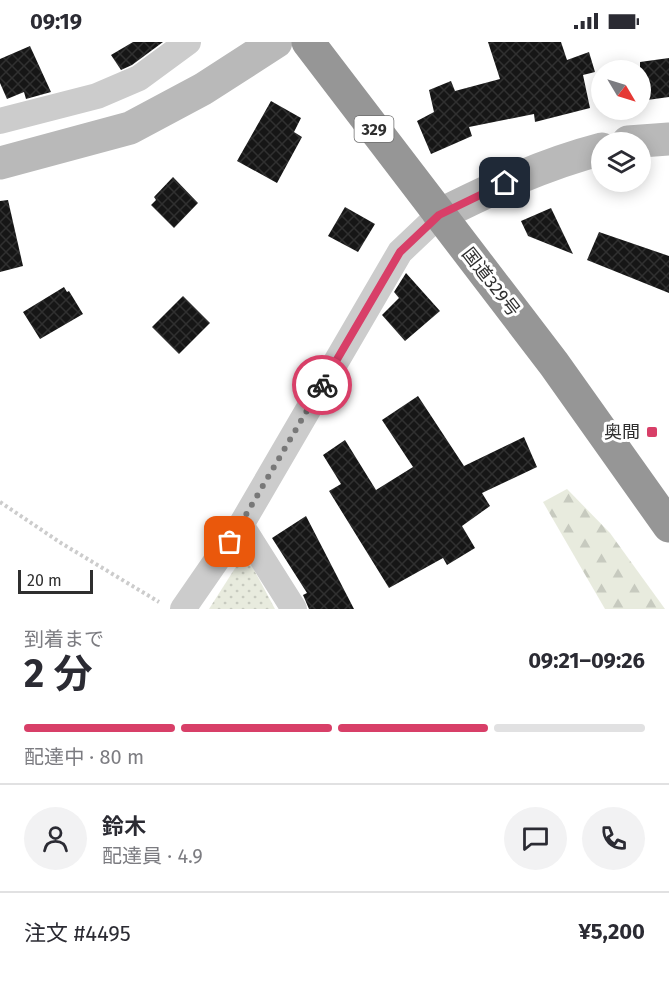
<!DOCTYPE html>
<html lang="ja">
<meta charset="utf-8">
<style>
:root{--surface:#fff;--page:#f2f2f3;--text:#2b2b33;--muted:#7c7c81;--line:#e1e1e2;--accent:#d83f68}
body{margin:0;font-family:"Fira Sans","Noto Sans JP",sans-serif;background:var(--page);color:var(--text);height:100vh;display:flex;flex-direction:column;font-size:22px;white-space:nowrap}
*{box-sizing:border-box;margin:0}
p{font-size:20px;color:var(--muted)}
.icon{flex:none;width:33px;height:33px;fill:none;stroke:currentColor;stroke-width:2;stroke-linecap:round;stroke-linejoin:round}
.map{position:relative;height:567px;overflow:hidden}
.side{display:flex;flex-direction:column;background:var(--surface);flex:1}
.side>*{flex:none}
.needle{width:39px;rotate:128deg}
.buttons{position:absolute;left:591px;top:18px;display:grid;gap:12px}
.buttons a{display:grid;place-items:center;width:60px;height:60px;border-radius:50%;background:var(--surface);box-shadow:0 3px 15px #0003;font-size:30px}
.scale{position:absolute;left:18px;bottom:15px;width:75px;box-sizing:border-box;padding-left:6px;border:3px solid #2f2f2f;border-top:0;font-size:16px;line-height:21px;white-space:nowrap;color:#2f2f2f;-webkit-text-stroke:4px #fff;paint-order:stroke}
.pin{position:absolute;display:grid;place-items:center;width:51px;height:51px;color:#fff;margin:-26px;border-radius:12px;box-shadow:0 3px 9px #0006}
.courier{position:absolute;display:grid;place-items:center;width:60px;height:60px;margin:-30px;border:4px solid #d83f68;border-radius:50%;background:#fff;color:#222;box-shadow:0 2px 8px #0007}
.head em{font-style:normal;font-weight:700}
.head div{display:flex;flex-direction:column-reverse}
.head{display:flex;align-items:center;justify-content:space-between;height:102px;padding:0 24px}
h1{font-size:39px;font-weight:700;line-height:45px}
.bar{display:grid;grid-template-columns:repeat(4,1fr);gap:9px 6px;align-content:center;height:72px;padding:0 24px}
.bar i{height:8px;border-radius:4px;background:var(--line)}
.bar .current{background:var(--accent)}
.bar p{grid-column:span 4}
.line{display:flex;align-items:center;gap:15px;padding:0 24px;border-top:2px solid var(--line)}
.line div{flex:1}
.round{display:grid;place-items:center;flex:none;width:63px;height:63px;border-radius:32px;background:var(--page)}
.status{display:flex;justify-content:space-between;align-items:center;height:42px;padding:0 30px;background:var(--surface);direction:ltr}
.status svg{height:16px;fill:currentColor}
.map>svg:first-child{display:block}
.grass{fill:url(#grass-dots)}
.forest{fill:url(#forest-firs)}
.building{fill:url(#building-cross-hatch)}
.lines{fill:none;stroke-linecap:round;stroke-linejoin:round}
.path{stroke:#ccc;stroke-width:4;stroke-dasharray:3 3;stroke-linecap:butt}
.street{stroke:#ccc;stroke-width:26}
.secondary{stroke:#b9b9b9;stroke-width:33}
.highway{stroke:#969696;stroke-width:33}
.done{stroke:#787878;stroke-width:6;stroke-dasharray:0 10.8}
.route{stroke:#d83f68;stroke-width:8}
.poi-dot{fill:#d83f68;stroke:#fff;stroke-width:2}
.labels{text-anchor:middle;stroke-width:6;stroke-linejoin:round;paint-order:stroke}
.shield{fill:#fff;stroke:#6d6d6d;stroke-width:1.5}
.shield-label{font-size:16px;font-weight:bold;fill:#2f2f2f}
.street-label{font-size:18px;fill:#2f2f2f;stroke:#fff}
.poi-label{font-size:18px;fill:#2f2f2f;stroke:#fff;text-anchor:end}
</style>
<div class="status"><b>09:19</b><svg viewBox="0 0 49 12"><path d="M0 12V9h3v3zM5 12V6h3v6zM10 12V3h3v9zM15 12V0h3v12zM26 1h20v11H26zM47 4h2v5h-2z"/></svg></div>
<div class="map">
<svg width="669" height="567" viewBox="0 0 669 567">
<defs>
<pattern id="grass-dots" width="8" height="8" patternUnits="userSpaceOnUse" patternTransform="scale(1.5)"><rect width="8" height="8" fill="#e8ebde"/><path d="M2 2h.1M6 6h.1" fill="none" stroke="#c7cabf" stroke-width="1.8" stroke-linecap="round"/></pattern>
<pattern id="forest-firs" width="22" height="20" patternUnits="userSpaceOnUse" patternTransform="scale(1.5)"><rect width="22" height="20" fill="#e8ebde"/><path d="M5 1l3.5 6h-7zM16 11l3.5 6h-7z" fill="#c7cabf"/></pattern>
<pattern id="building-cross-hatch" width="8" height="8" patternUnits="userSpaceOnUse" patternTransform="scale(1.5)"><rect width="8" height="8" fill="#161616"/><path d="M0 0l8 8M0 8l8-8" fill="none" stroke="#303030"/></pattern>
</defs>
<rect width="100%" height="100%" fill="#fff"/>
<path class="grass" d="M 239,520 L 251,522 L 275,567 L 209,567 Z"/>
<path class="forest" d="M 567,447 L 610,491 L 665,567 L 605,567 L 543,460 Z"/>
<g class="building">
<path d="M 133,0 L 163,0 L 132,23 L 121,28 L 111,13 Z"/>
<path d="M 488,0 L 561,0 L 567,18 L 589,10 L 595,30 L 583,33 L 590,66 L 535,80 L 534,72 L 469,85 L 472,94 L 431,112 L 417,79 L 434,70 L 429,48 L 451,39 L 455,49 L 500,37 Z"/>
<path d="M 30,4 L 51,50 L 26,57 L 24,50 L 7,57 L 0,41 L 0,17 Z"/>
<path d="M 669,16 L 669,55 L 640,59 L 640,20 Z"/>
<path d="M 271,59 L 301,76 L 294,90 L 302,95 L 277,141 L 237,119 Z"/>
<path d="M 173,135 L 198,161 L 174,186 L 151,163 L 156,158 L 154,155 Z"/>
<path d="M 8,158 L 23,224 L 0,230 L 0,159 Z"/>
<path d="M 345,165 L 375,182 L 358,210 L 328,194 Z"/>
<path d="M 551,166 L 573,212 L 528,194 L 521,179 Z"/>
<path d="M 599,190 L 669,214 L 669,251 L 587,218 Z"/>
<path d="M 406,231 L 440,269 L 405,299 L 382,273 L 399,256 L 394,250 Z"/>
<path d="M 64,245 L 67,250 L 69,249 L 83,272 L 40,297 L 23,270 Z"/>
<path d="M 183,254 L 210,281 L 179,312 L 152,285 Z"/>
<path d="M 418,354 L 464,424 L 524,395 L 537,425 L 482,451 L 490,464 L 462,484 L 475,506 L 447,523 L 443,516 L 389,546 L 329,449 L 341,442 L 323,413 L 345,398 L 376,448 L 413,425 L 382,378 Z"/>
<path d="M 306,474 L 354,567 L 309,567 L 303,553 L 307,551 L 272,496 Z"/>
</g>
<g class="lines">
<path class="path" d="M 0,460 L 61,501 L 159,560"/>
<g class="street">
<path d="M 0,79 L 97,54 L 139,36 L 188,0"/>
<path d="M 241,483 L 294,567"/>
<path d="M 183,567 L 241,483 L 400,210 L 439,173"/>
</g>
<g class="secondary">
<path d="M 628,100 L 669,97"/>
<path d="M 0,121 L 130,86 L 203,47 L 276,0"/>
<path d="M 439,173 C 491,147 544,122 602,107"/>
</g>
<path class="highway" d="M 308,0 L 554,322 L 669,484"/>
</g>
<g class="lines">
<path class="done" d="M 230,500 L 322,343"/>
<path class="route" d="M 322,343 L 400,210 L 439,173 L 505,141"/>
</g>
<rect class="poi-dot" x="646" y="384" width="12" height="12" rx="3"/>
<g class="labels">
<rect class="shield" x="354.5" y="74" width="39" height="26" rx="4.5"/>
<g class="shield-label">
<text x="374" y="93">329</text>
</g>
<g class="street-label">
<text transform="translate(491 240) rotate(52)" y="6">国道329号</text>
</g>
<g class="poi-label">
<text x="640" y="396">奥間</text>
</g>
</g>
</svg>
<div class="buttons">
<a><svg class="needle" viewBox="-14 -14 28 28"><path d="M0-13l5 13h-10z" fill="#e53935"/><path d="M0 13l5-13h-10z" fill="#7c7c81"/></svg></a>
<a><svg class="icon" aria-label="layers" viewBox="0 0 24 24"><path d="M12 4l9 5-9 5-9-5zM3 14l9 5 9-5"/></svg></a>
</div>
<div class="scale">20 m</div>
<div class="pin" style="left:230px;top:500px;background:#ea580c"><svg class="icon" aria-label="bag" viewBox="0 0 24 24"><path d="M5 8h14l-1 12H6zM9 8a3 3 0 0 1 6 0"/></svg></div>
<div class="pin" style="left:505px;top:141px;background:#1f2937"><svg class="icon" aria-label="home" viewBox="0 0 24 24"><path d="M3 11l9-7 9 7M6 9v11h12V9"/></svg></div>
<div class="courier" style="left:322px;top:343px"><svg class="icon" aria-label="bike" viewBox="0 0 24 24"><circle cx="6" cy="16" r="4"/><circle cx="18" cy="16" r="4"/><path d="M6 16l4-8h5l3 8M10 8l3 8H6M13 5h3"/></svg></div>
</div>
<section class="side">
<div class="head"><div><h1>2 分</h1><p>到着まで</p></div><em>09:21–09:26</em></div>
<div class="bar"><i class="current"></i><i class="current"></i><i class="current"></i><i></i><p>配達中 · 80 m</p></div>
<div class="line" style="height:108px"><a class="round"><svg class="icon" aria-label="person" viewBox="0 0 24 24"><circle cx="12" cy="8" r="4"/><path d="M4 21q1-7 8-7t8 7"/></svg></a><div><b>鈴木</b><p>配達員 · 4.9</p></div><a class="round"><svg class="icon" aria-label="chat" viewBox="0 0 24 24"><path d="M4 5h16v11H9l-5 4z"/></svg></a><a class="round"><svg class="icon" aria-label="phone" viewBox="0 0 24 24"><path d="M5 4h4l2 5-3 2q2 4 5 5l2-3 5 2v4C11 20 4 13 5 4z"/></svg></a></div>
<div class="line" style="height:78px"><div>注文 #4495</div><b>¥5,200</b></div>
</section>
